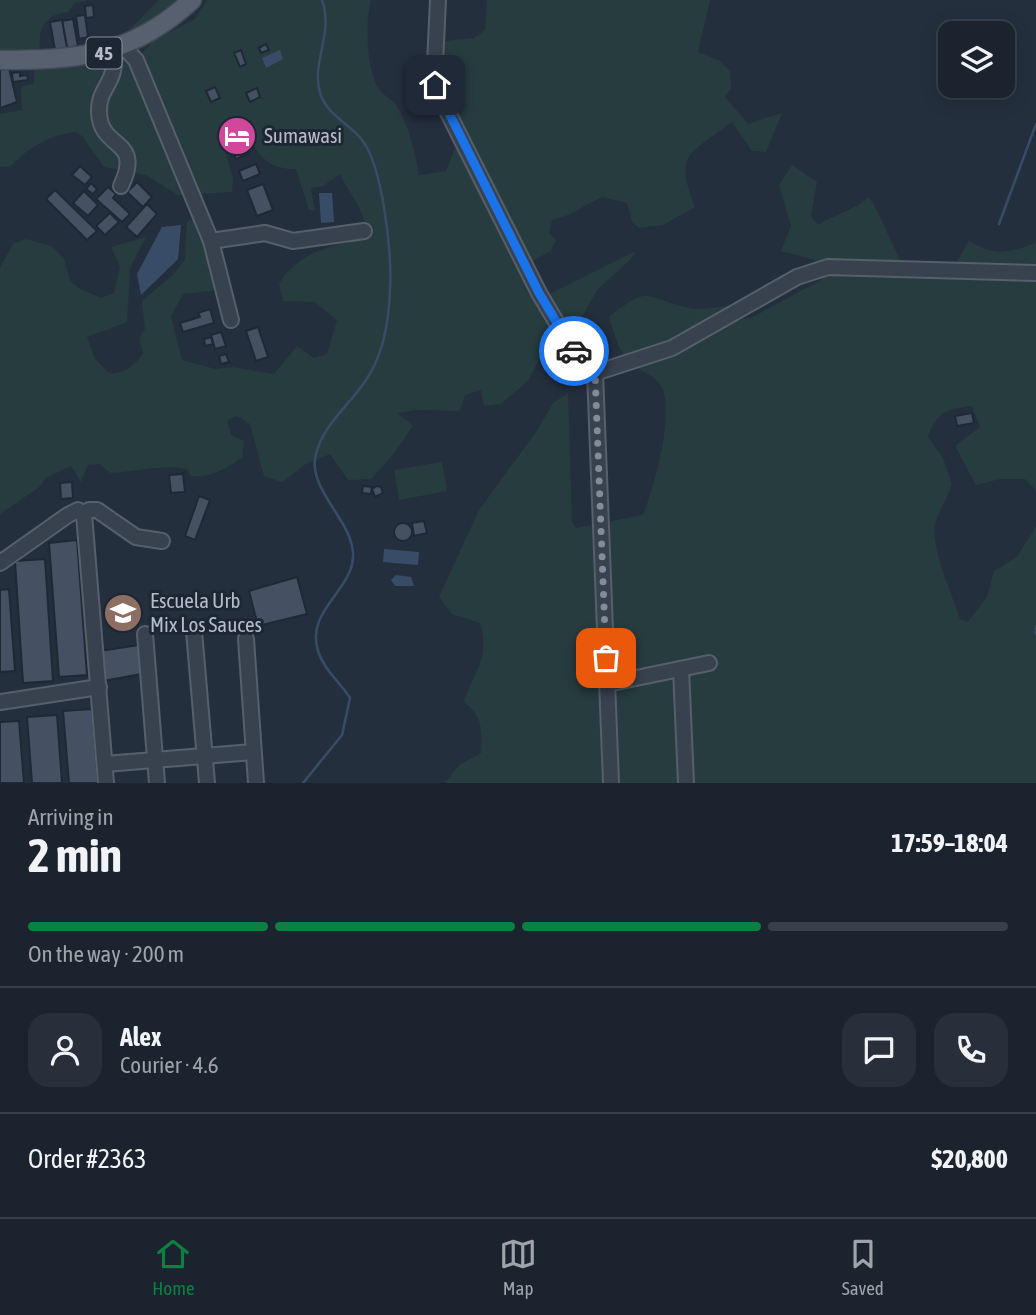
<!DOCTYPE html>
<meta charset="utf-8">
<style>
:root{--surface:#1b232e;--page:#282f3a;--text:#f1f3f6;--muted:#a0a4aa;--line:#39404a;--accent:#0b8043}
body{margin:0;font-family:"Asap Condensed",sans-serif;background:var(--page);color:var(--text);height:100vh;display:flex;flex-direction:column;font-size:26px;white-space:nowrap}
*{box-sizing:border-box;margin:0}
p{font-size:23px;color:var(--muted)}
.icon{flex:none;width:38px;height:38px;fill:none;stroke:currentColor;stroke-width:2;stroke-linecap:round;stroke-linejoin:round}
.map{position:relative;height:783px;overflow:hidden}
.sheet{display:flex;flex-direction:column;background:var(--surface);flex:1}
.sheet>*{flex:none}
.buttons{position:absolute;left:938px;top:21px;display:grid;gap:14px}
.buttons a{display:grid;place-items:center;width:77px;height:77px;border-radius:14px;background:var(--surface);box-shadow:0 4px 18px #0003,0 0 0 2px var(--line);font-size:35px}
.pin{position:absolute;display:grid;place-items:center;width:60px;height:60px;color:#fff;margin:-30px;border-radius:14px;box-shadow:0 4px 10px #0006}
.courier{position:absolute;display:grid;place-items:center;width:70px;height:70px;margin:-35px;border:5px solid #1a73e8;border-radius:50%;background:#fff;color:#222;box-shadow:0 2px 9px #0007}
.overview em{font-style:normal;font-weight:700}
.overview div{display:flex;flex-direction:column-reverse}
.overview{display:flex;align-items:center;justify-content:space-between;height:119px;padding:0 28px}
h1{font-size:46px;font-weight:700;line-height:52px}
.bar{display:grid;grid-template-columns:repeat(4,1fr);gap:10px 7px;align-content:center;height:84px;padding:0 28px}
.bar i{height:9px;border-radius:5px;background:var(--line)}
.bar .on{background:var(--accent)}
.bar p{grid-column:span 4}
.line{display:flex;align-items:center;gap:18px;padding:0 28px;border-top:2px solid var(--line)}
.line div{flex:1}
.round{display:grid;place-items:center;flex:none;width:74px;height:74px;border-radius:21px;background:var(--page)}
.tabs{display:flex;justify-content:space-around;align-items:center;height:98px;border-top:2px solid var(--line);background:var(--surface);font-size:19px;color:var(--muted)}
.tabs a{display:grid;justify-items:center;gap:4px}
.tabs .on{color:var(--accent)}
.map>svg:first-child{display:block}
.green{fill:#263c3f}
.water{fill:#394c67}
.lines{fill:none;stroke-linecap:round;stroke-linejoin:round}
.stream{stroke:#394c67;stroke-width:2.5}
.building{fill:#455162;stroke:#1f2835;stroke-width:2}
.minor-casing{stroke:#565f6c;stroke-width:18}
.major-casing{stroke:#414a57;stroke-width:21}
.minor{stroke:#38414e;stroke-width:14}
.major{stroke:#56606e;stroke-width:18}
.done{stroke:#828b98;stroke-width:7;stroke-dasharray:0 12.6}
.route{stroke:#1a73e8;stroke-width:9}
.labels{text-anchor:middle;stroke-width:6;stroke-linejoin:round;paint-order:stroke}
.shield{fill:#1d2633;stroke:#878f9c;stroke-width:2}
.shield-label{font-size:19px;font-weight:bold;fill:#b4bcc9}
.poi-label{font-size:21px;fill:#b4bcc9;stroke:#1d2633;text-anchor:start}
</style>
<div class="map">
<svg width="1036" height="783" viewBox="0 0 1036 783">
<rect width="100%" height="100%" fill="#242f3e"/>
<g class="green">
<path d="M 0,0 L 88,0 L 75,3 L 68,12 C 35,16 39,38 41,65 C 70,59 106,45 132,64 L 153,41 L 195,19 L 207,0 L 371,0 C 365,19 366,74 380,90 C 389,101 396,99 403,118 C 411,135 416,157 419,175 L 446,171 L 459,137 L 455,99 C 438,82 433,62 445,41 L 474,38 L 485,30 L 487,0 L 710,0 L 698,52 L 720,61 L 730,71 L 731,88 L 725,97 L 748,124 L 782,113 L 766,152 L 752,151 L 732,122 C 691,154 673,152 695,207 L 663,225 L 639,228 L 632,222 L 627,203 L 602,197 L 568,215 L 552,220 L 549,233 L 556,240 L 551,251 L 530,262 L 548,295 L 636,251 L 631,259 L 598,289 L 579,322 L 563,327 L 550,338 L 528,381 L 501,404 L 484,406 L 481,390 L 465,395 L 460,411 L 415,410 L 397,413 L 413,426 L 392,456 L 371,479 L 348,480 L 330,454 L 306,464 L 282,482 L 264,476 L 250,424 L 237,416 L 227,420 L 231,435 L 244,441 L 242,458 C 228,467 209,479 191,476 L 187,469 C 165,464 134,472 110,473 L 100,464 L 88,465 L 81,482 L 71,466 L 46,478 L 38,488 L 0,514 L 0,268 L 13,244 L 26,239 L 51,246 L 64,258 L 70,281 L 80,289 L 101,298 L 114,293 L 120,267 L 111,247 L 146,237 L 130,268 L 127,322 L 87,337 L 95,359 L 110,374 C 126,372 134,366 143,353 L 139,338 L 145,329 L 142,301 L 174,274 L 185,259 L 187,222 L 198,217 L 218,290 L 183,294 L 171,316 L 182,360 L 215,369 L 232,367 L 274,374 L 297,346 L 314,358 L 327,354 L 337,320 L 314,302 L 283,301 L 279,284 C 295,256 326,246 356,241 L 366,227 C 362,207 348,192 340,174 L 323,186 L 311,188 L 315,210 L 309,210 L 296,169 C 261,169 255,148 241,120 L 224,125 L 219,131 L 233,178 L 232,192 L 178,195 L 146,175 L 104,167 L 82,136 L 75,132 C 49,135 29,147 11,166 L 0,167 L 0,114 L 22,110 L 21,87 L 34,83 L 34,67 L 0,51 Z"/>
<path d="M 159,0 L 179,0 L 151,24 L 118,41 Z"/>
<path d="M 792,165 L 817,182 L 811,216 L 818,225 C 835,214 853,211 869,197 C 882,218 889,239 901,261 L 953,268 L 969,241 C 993,256 1011,254 1036,242 L 1036,490 L 1025,479 L 1000,479 L 976,485 L 955,446 L 980,427 L 972,406 C 947,409 937,412 928,437 L 943,458 L 952,485 C 947,498 938,512 935,525 C 930,547 953,596 960,619 L 968,622 L 987,597 L 994,571 L 1017,557 L 1036,526 L 1036,783 L 445,783 L 459,765 L 481,753 C 483,732 482,715 464,702 C 475,668 490,661 480,623 L 452,614 L 439,597 L 479,510 L 536,432 L 553,403 L 568,393 L 572,521 L 576,528 L 643,515 C 653,490 678,407 659,383 C 651,373 642,372 633,365 C 619,356 614,331 609,317 C 650,283 645,298 689,308 C 701,311 719,306 733,306 L 738,320 L 753,317 L 821,280 L 815,260 L 781,251 L 791,226 L 779,185 Z"/>
<path d="M 442,462 L 447,491 L 399,500 L 394,470 Z"/>
</g>
<g class="water">
<path d="M 280,50 L 283,59 L 266,68 L 262,58 Z"/>
<path d="M 319,193 L 332,193 L 334,222 L 321,223 Z"/>
<path d="M 181,225 L 178,259 L 141,295 L 137,274 L 162,227 Z"/>
<path d="M 384,549 L 419,552 L 418,565 L 383,562 Z"/>
<path d="M 396,575 L 411,577 L 414,586 L 395,586 L 391,580 Z"/>
</g>
<g class="lines">
<g class="stream">
<path d="M 999,224 L 1036,124"/>
<path d="M 1036,626 L 1036,634"/>
<path d="M 303,783 L 342,735 L 350,698 C 340,682 324,670 318,651 C 304,607 362,587 352,546 C 346,516 307,486 316,454 C 324,423 349,406 366,380 C 384,354 389,321 390,289 C 392,255 383,166 362,140 C 350,124 327,115 320,93 C 311,61 334,35 322,0"/>
</g>
</g>
<g class="building">
<path d="M 93,5 L 94,17 L 86,18 L 85,6 Z"/>
<path d="M 85,15 L 88,37 L 79,39 L 76,16 Z"/>
<path d="M 73,19 L 78,46 L 67,48 L 62,21 Z"/>
<path d="M 62,20 L 67,48 L 55,50 L 50,22 Z"/>
<path d="M 266,44 L 269,50 L 261,53 L 259,48 Z"/>
<path d="M 241,50 L 246,64 L 240,67 L 234,53 Z"/>
<path d="M 9,68 L 17,102 L 0,108 L 0,70 Z"/>
<path d="M 20,72 L 20,76 L 27,75 L 28,80 L 13,82 L 12,73 Z"/>
<path d="M 215,87 L 220,98 L 211,102 L 206,91 Z"/>
<path d="M 257,88 L 260,97 L 250,102 L 246,93 Z"/>
<path d="M 238,127 L 248,154 L 236,159 L 225,131 Z"/>
<path d="M 256,164 L 260,174 L 243,181 L 239,171 Z"/>
<path d="M 80,166 L 92,177 L 85,185 L 72,175 Z"/>
<path d="M 137,182 L 152,197 L 143,207 L 127,192 Z"/>
<path d="M 91,183 L 97,189 L 93,194 L 86,189 Z"/>
<path d="M 263,184 L 273,210 L 257,216 L 247,190 Z"/>
<path d="M 108,187 L 116,194 L 113,198 L 130,214 L 122,222 L 96,199 Z"/>
<path d="M 55,190 L 97,231 L 87,240 L 46,199 Z"/>
<path d="M 84,191 L 98,205 L 88,216 L 73,203 Z"/>
<path d="M 147,204 L 157,214 L 137,237 L 126,227 Z"/>
<path d="M 110,213 L 119,222 L 105,235 L 96,226 Z"/>
<path d="M 210,309 L 214,323 L 183,332 L 180,323 L 200,317 L 198,313 Z"/>
<path d="M 258,327 L 268,357 L 256,361 L 246,331 Z"/>
<path d="M 221,332 L 226,346 L 215,349 L 211,335 Z"/>
<path d="M 211,337 L 213,344 L 205,346 L 204,339 Z"/>
<path d="M 226,354 L 229,362 L 221,364 L 219,356 Z"/>
<path d="M 972,413 L 974,423 L 957,426 L 955,416 Z"/>
<path d="M 183,474 L 185,492 L 171,493 L 169,475 Z"/>
<path d="M 72,482 L 73,498 L 61,499 L 60,483 Z"/>
<path d="M 363,486 L 372,487 L 371,494 L 362,493 Z"/>
<path d="M 377,486 L 381,487 L 383,493 L 375,497 L 372,489 Z"/>
<path d="M 199,496 L 210,500 L 195,540 L 185,536 Z"/>
<path d="M 424,521 L 427,533 L 414,536 L 412,523 Z"/>
<circle cx="403" cy="532" r="9"/>
<path d="M 77,540 L 87,675 L 59,677 L 49,543 Z"/>
<path d="M 45,559 L 53,681 L 23,683 L 15,561 Z"/>
<path d="M 297,577 L 307,614 L 258,626 L 249,591 Z"/>
<path d="M 9,589 L 15,671 L 0,672 L 0,590 Z"/>
<path d="M 145,644 L 147,673 L 103,681 L 100,651 Z"/>
<path d="M 92,709 L 98,783 L 69,783 L 63,711 Z"/>
<path d="M 57,715 L 62,783 L 32,783 L 27,717 Z"/>
<path d="M 19,721 L 24,783 L 0,783 L 0,722 Z"/>
</g>
<g class="lines">
<defs>
<g id="minor">
<path d="M 438,0 L 434,85 L 539,293 L 577,357 L 595,373 L 611,783"/>
<path d="M 123,46 L 136,60 L 211,241 L 231,320"/>
<path d="M 113,51 C 119,83 98,86 99,112 C 100,151 144,137 121,186"/>
<path d="M 211,241 L 265,233 L 293,241 L 364,231"/>
<path d="M 595,373 L 672,348 L 797,277 L 828,267 L 1036,273"/>
<path d="M 84,514 L 89,510 L 97,510 L 136,537 L 162,541"/>
<path d="M 0,563 L 68,515 L 78,510 L 84,514 L 106,783"/>
<path d="M 194,631 L 207,783"/>
<path d="M 145,634 L 157,783"/>
<path d="M 246,639 L 256,783"/>
<path d="M 681,669 L 686,783"/>
<path d="M 607,684 L 709,663"/>
<path d="M 0,702 L 99,687"/>
<path d="M 105,764 L 253,752"/>
</g>
<path id="major" d="M 0,60 C 78,60 132,56 192,0"/>
</defs>
<use href="#minor" class="minor-casing"/>
<use href="#major" class="major-casing"/>
<use href="#minor" class="minor"/>
<use href="#major" class="major"/>
</g>
<g class="lines">
<path class="done" d="M 574,351 L 595,373 L 606,658"/>
<path class="route" d="M 435,85 L 539,293 L 574,351"/>
</g>
<defs>
<symbol id="hotel-disc" viewBox="-11 -11 22 22"><circle r="9.5" fill="#d1479c" stroke="#1d2633"/><path d="M-6-4.5h1.5V1H6V5H4.5V3h-9V5H-6ZM-4 0a1.8 1.8 0 1 1 3.6 0ZM.5 0V-2.5h3Q6-2.5 6 0Z" fill="#fff"/></symbol>
<symbol id="school-disc" viewBox="-11 -11 22 22"><circle r="9.5" fill="#8d6e63" stroke="#1d2633"/><path d="M0-5L7-2L0 1L-7-2ZM-4 1L0 2.5L4 1V4Q0 6-4 4Z" fill="#fff"/></symbol>
</defs>
<g fill-rule="evenodd">
<use href="#hotel-disc" x="215" y="114" width="44" height="44"/>
<use href="#school-disc" x="101" y="591" width="44" height="44"/>
</g>
<g class="labels">
<rect class="shield" x="86.5" y="37.5" width="35" height="31" rx="5"/>
<g class="shield-label">
<text x="104" y="60">45</text>
</g>
<g class="poi-label">
<text x="264" y="143">Sumawasi</text>
<text x="150" y="608">Escuela Urb<tspan x="150" dy="24">Mix Los Sauces</tspan></text>
</g>
</g>
</svg>
<div class="buttons">
<a><svg class="icon" aria-label="layers" viewBox="0 0 24 24"><path d="M12 4l9 5-9 5-9-5zM3 14l9 5 9-5"/></svg></a>
</div>
<div class="pin" style="left:606px;top:658px;background:#ea580c"><svg class="icon" aria-label="bag" viewBox="0 0 24 24"><path d="M5 8h14l-1 12H6zM9 8a3 3 0 0 1 6 0"/></svg></div>
<div class="pin" style="left:435px;top:85px;background:#1f2937"><svg class="icon" aria-label="home" viewBox="0 0 24 24"><path d="M3 11l9-7 9 7M6 9v11h12V9"/></svg></div>
<div class="courier" style="left:574px;top:351px"><svg class="icon" aria-label="car" viewBox="0 0 24 24"><path d="M5 17H2v-5l4-1 3-4h7l3 4 3 1v5h-3M9 17h6M6 11h13"/><circle cx="7" cy="17" r="2"/><circle cx="17" cy="17" r="2"/></svg></div>
</div>
<section class="sheet">
<div class="overview"><div><h1>2 min</h1><p>Arriving in</p></div><em>17:59–18:04</em></div>
<div class="bar"><i class="on"></i><i class="on"></i><i class="on"></i><i></i><p>On the way · 200 m</p></div>
<div class="line" style="height:126px"><a class="round"><svg class="icon" aria-label="person" viewBox="0 0 24 24"><circle cx="12" cy="8" r="4"/><path d="M4 21q1-7 8-7t8 7"/></svg></a><div><b>Alex</b><p>Courier · 4.6</p></div><a class="round"><svg class="icon" aria-label="chat" viewBox="0 0 24 24"><path d="M4 5h16v11H9l-5 4z"/></svg></a><a class="round"><svg class="icon" aria-label="phone" viewBox="0 0 24 24"><path d="M5 4h4l2 5-3 2q2 4 5 5l2-3 5 2v4C11 20 4 13 5 4z"/></svg></a></div>
<div class="line" style="height:91px"><div>Order #2363</div><b>$20,800</b></div>
</section>
<nav class="tabs">
<a class="on"><svg class="icon" aria-label="home" viewBox="0 0 24 24"><path d="M3 11l9-7 9 7M6 9v11h12V9"/></svg>Home</a>
<a><svg class="icon" aria-label="map" viewBox="0 0 24 24"><path d="M3 6l6-2 6 2 6-2v14l-6 2-6-2-6 2zM9 4v14M15 6v14"/></svg>Map</a>
<a><svg class="icon" aria-label="saved" viewBox="0 0 24 24"><path d="M7 4h10v16l-5-4-5 4z"/></svg>Saved</a>
</nav>
